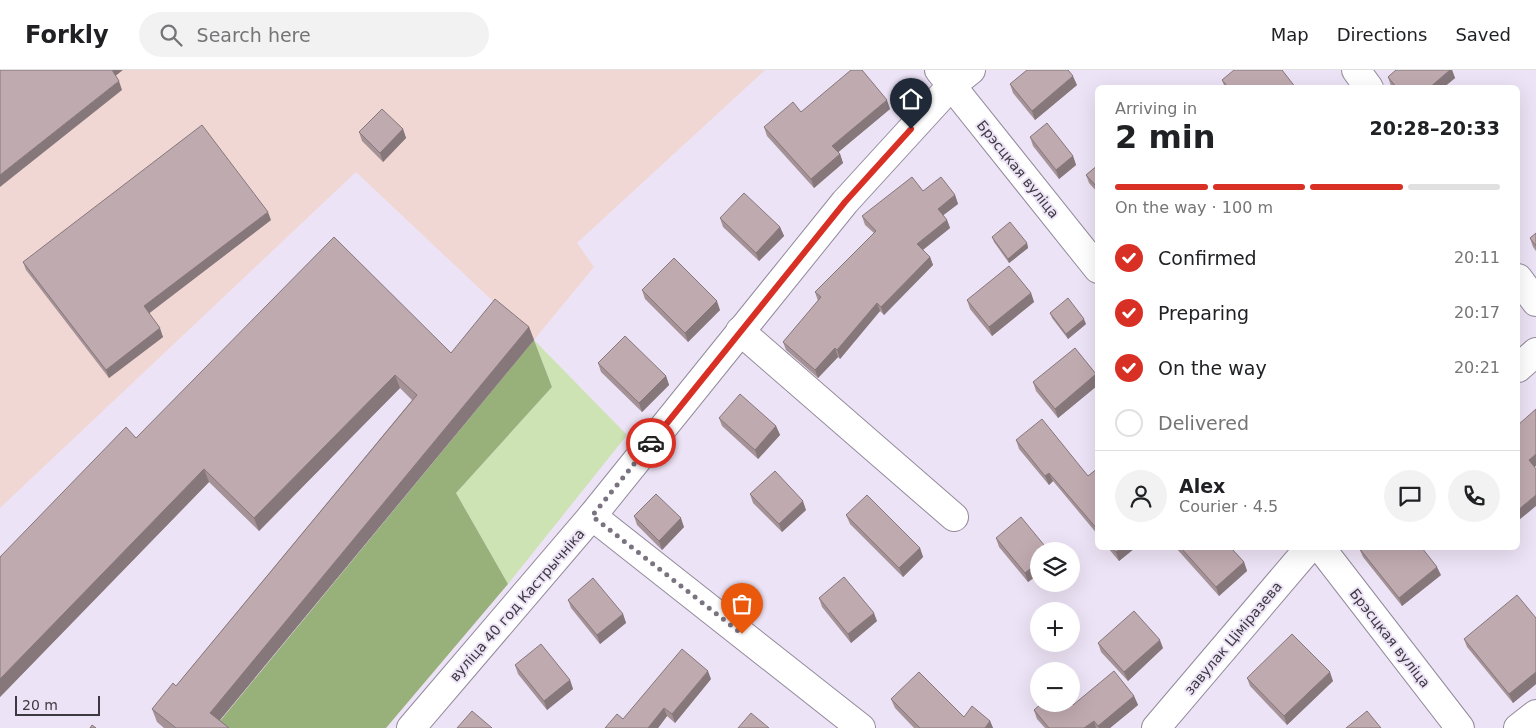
<!DOCTYPE html>
<meta charset="utf-8">
<style>
:root{--surface:#fff;--page:#f2f2f2;--text:#202124;--muted:#757577;--line:#e0e0e0;--accent:#d93025}
body{margin:0;font-family:"DejaVu Sans",sans-serif;background:var(--page);color:var(--text);height:100vh;display:flex;flex-direction:column;font-size:19px;white-space:nowrap}
*{box-sizing:border-box;margin:0}
p{font-size:16px;color:var(--muted)}
.icon{flex:none;width:28px;height:28px;fill:none;stroke:currentColor;stroke-width:2;stroke-linecap:round;stroke-linejoin:round}
.map{position:relative;flex:1;overflow:hidden}
.panel{position:absolute;left:1095px;top:15px;width:425px;height:465px;display:flex;flex-direction:column;background:var(--surface);border-radius:8px;box-shadow:0 5px 20px #0002}
.panel>*{flex:none}
.fabs{position:absolute;left:1030px;top:472px;display:grid;gap:10px}
.fabs a{display:grid;place-items:center;width:50px;height:50px;border-radius:50%;background:var(--surface);box-shadow:0 5px 20px #0002;font-size:25px}
.scale{position:absolute;left:15px;bottom:12px;width:85px;box-sizing:border-box;padding-left:5px;border:2px solid #3d3940;border-top:0;font-size:14px;line-height:18px;white-space:nowrap;color:#3d3940;-webkit-text-stroke:4px #ede3f6;paint-order:stroke}
.pin{position:absolute;display:grid;place-items:center;width:42px;height:42px;color:#fff;margin:-51px -21px;border-radius:50% 50% 50% 0;rotate:-45deg;box-shadow:0 0 5px #0007}
.pin .icon{rotate:45deg}
.courier{position:absolute;display:grid;place-items:center;width:50px;height:50px;margin:-25px;border:4px solid #d93025;border-radius:50%;background:#fff;color:#222;box-shadow:0 1px 6px #0007}
.head em{font-style:normal;font-weight:800}
.head div{display:flex;flex-direction:column-reverse}
.head{display:flex;align-items:center;justify-content:space-between;height:85px;padding:0 20px}
h1{font-size:32px;font-weight:800;line-height:38px}
.bar{display:grid;grid-template-columns:repeat(4,1fr);gap:8px 5px;align-content:center;height:60px;padding:0 20px}
.bar i{height:6px;border-radius:4px;background:var(--line)}
.bar .active{background:var(--accent)}
.bar p{grid-column:span 4}
.line{display:flex;align-items:center;gap:12px;padding:0 20px;border-top:1px solid var(--line)}
.line div{flex:1}
.round{display:grid;place-items:center;flex:none;width:52px;height:52px;border-radius:26px;background:var(--page)}
ol{padding:0 20px;list-style:none}
li{display:flex;align-items:center;gap:15px;height:55px}
li p{margin-inline-start:auto}
li .icon{padding:5px;border-radius:50%;background:var(--accent);color:#fff;stroke-width:4}
li:last-child{color:var(--muted)}
li i{width:28px;height:28px;border:2px solid var(--line);border-radius:50%}
header{display:flex;align-items:center;gap:30px;box-sizing:border-box;height:70px;padding:0 25px;background:var(--surface);border-bottom:1px solid var(--line)}
header strong{font-size:24px}
nav{display:flex;gap:28px;margin-inline-start:auto;font-size:18px}
.search{width:350px;height:45px;background:var(--page);display:flex;align-items:center;gap:12px;box-sizing:border-box;padding:0 18px;border-radius:28px;color:var(--muted);font-size:19px}
.map>svg:first-child{display:block}
.industrial{fill:#f1d7d4}
.green{fill:#cde3b4}
.forest{fill:#98b07a}
.lines{fill:none;stroke-linecap:round;stroke-linejoin:round}
.minor-casing{stroke:#938a9b;stroke-width:30}
.minor{stroke:#fff;stroke-width:28}
.wall{fill:#a49297}
.shaded-wall{fill:#86777b}
.building{fill:#bfaab0;stroke:#86777b}
.done{stroke:#7b7480;stroke-width:5;stroke-dasharray:0 9}
.route{stroke:#d93025;stroke-width:6}
.labels{text-anchor:middle;stroke-width:4;stroke-linejoin:round;paint-order:stroke}
.street-label{font-size:14px;fill:#3d3940;stroke:#ede3f6}
</style>
<header>
<strong>Forkly</strong>
<div class="search"><svg class="icon" aria-label="search" viewBox="0 0 24 24"><circle cx="10" cy="10" r="6"/><path d="M15 15l6 6"/></svg>Search here</div>
<nav><a>Map</a><a>Directions</a><a>Saved</a></nav>
</header>
<div class="map">
<svg width="1536" height="658" viewBox="0 0 1536 658">
<rect width="100%" height="100%" fill="#ede3f6"/>
<path class="industrial" d="M 0,0 L 765,0 L 577,173 L 594,197 L 534,270 L 356,102 L 0,438 Z"/>
<path class="green" d="M 534,270 L 627,365 L 508,514 L 456,423 L 552,317 Z"/>
<path class="forest" d="M 534,270 L 552,317 L 456,423 L 508,514 L 386,658 L 220,658 L 220,651 Z"/>
<g class="lines">
<defs>
<g id="minor">
<path d="M 939,0 L 1098,199"/>
<path d="M 1356,0 L 1369,18"/>
<path d="M 1518,208 L 1536,232"/>
<path d="M 740,261 L 954,447"/>
<path d="M 1518,298 L 1536,282"/>
<path d="M 592,446 L 861,658"/>
<path d="M 1321,478 L 1460,658"/>
<path d="M 411,658 L 592,446 L 845,132 L 951,16 L 971,0"/>
<path d="M 1156,658 L 1309,478"/>
<path d="M 1518,658 L 1536,644"/>
</g>
</defs>
<use href="#minor" class="minor-casing"/>
<use href="#minor" class="minor"/>
</g>
<g class="wall">
<path d="M 1396,0 L 1452,0 L 1455,8 L 1443,18 L 1393,18 L 1391,16 L 1388,7 Z"/>
<path d="M 1222,10 L 1296,18 L 1225,18 Z"/>
<path d="M 1010,14 L 1077,15 L 1035,50 L 1013,23 Z"/>
<path d="M 890,39 L 838,82 L 840,84 L 843,93 L 814,118 L 767,66 L 764,57 L 801,42 Z"/>
<path d="M 403,59 L 406,68 L 383,92 L 362,71 L 359,62 Z"/>
<path d="M 1030,67 L 1073,86 L 1076,95 L 1059,109 L 1033,76 Z"/>
<path d="M 1098,95 L 1098,123 L 1089,113 L 1086,105 Z"/>
<path d="M 923,121 L 955,125 L 958,134 L 943,145 L 947,150 L 950,158 L 923,180 L 930,187 L 933,195 L 884,245 L 880,241 L 840,289 L 838,287 L 818,308 L 786,280 L 783,272 L 818,231 L 815,222 L 874,163 L 865,155 L 862,146 Z"/>
<path d="M 720,148 L 780,157 L 784,166 L 759,191 L 723,157 Z"/>
<path d="M 271,150 L 149,243 L 163,267 L 109,308 L 26,200 L 23,192 Z"/>
<path d="M 1536,163 L 1536,181 L 1533,177 L 1530,168 Z"/>
<path d="M 992,167 L 1027,173 L 1028,178 L 1009,193 L 994,172 Z"/>
<path d="M 642,220 L 720,240 L 688,272 L 645,229 Z"/>
<path d="M 1031,223 L 1034,232 L 992,266 L 970,239 L 967,230 Z"/>
<path d="M 1050,243 L 1086,254 L 1068,269 L 1052,248 Z"/>
<path d="M 529,257 L 534,270 L 220,650 L 229,658 L 164,658 L 157,652 L 152,639 L 176,616 L 412,330 L 400,318 L 259,461 L 209,412 L 0,627 L 0,487 L 136,368 L 451,283 Z"/>
<path d="M 598,293 L 666,306 L 669,315 L 642,342 L 601,302 Z"/>
<path d="M 1096,304 L 1098,308 L 1098,315 L 1058,348 L 1036,321 L 1033,312 Z"/>
<path d="M 719,348 L 776,356 L 780,365 L 758,389 L 722,356 Z"/>
<path d="M 1016,370 L 1088,406 L 1098,398 L 1098,465 L 1053,411 L 1049,415 L 1019,379 Z"/>
<path d="M 750,424 L 806,440 L 782,462 L 753,433 Z"/>
<path d="M 846,445 L 920,478 L 923,487 L 903,507 L 850,454 Z"/>
<path d="M 634,446 L 684,457 L 662,480 L 637,455 Z"/>
<path d="M 996,468 L 1039,481 L 1039,504 L 1028,512 L 999,477 Z"/>
<path d="M 1108,478 L 1135,478 L 1119,491 Z"/>
<path d="M 1176,478 L 1231,478 L 1244,492 L 1247,501 L 1219,526 Z"/>
<path d="M 1359,478 L 1441,505 L 1402,536 L 1363,487 Z"/>
<path d="M 819,528 L 877,551 L 851,573 L 822,537 Z"/>
<path d="M 568,530 L 623,544 L 626,553 L 600,574 L 571,538 Z"/>
<path d="M 1536,548 L 1536,614 L 1513,633 L 1467,577 L 1464,569 Z"/>
<path d="M 1098,573 L 1163,578 L 1128,611 L 1101,582 Z"/>
<path d="M 515,595 L 570,610 L 573,619 L 547,640 L 518,604 Z"/>
<path d="M 1247,608 L 1333,611 L 1287,655 L 1250,616 Z"/>
<path d="M 711,609 L 675,653 L 667,646 L 658,658 L 605,658 L 623,649 Z"/>
<path d="M 1134,626 L 1138,635 L 1110,658 L 1045,658 L 1037,649 L 1034,640 Z"/>
<path d="M 891,629 L 964,647 L 990,651 L 993,658 L 914,658 L 895,638 Z"/>
</g>
<g class="shaded-wall">
<path d="M 112,0 L 123,0 L 114,7 Z"/>
<path d="M 1450,0 L 1452,0 L 1455,8 L 1443,18 L 1429,18 Z"/>
<path d="M 1073,6 L 1077,15 L 1035,50 L 1032,41 Z"/>
<path d="M 119,11 L 122,20 L 0,117 L 0,105 Z"/>
<path d="M 887,30 L 890,39 L 835,85 L 832,76 Z"/>
<path d="M 403,59 L 406,68 L 383,92 L 380,83 Z"/>
<path d="M 840,84 L 843,93 L 814,118 L 811,109 Z"/>
<path d="M 1073,86 L 1076,95 L 1059,109 L 1056,100 Z"/>
<path d="M 955,125 L 958,134 L 941,147 L 938,139 Z"/>
<path d="M 268,142 L 271,150 L 147,245 L 144,236 Z"/>
<path d="M 947,150 L 950,158 L 920,182 L 917,174 Z"/>
<path d="M 780,157 L 784,166 L 759,191 L 756,183 Z"/>
<path d="M 1027,173 L 1028,178 L 1009,193 L 1008,189 Z"/>
<path d="M 930,187 L 933,195 L 884,245 L 881,237 Z"/>
<path d="M 1031,223 L 1034,232 L 992,266 L 989,257 Z"/>
<path d="M 717,231 L 720,240 L 688,272 L 685,263 Z"/>
<path d="M 877,233 L 880,241 L 840,289 L 837,280 Z"/>
<path d="M 1084,249 L 1086,254 L 1068,269 L 1066,264 Z"/>
<path d="M 529,257 L 534,270 L 215,656 L 210,643 Z"/>
<path d="M 160,258 L 163,267 L 109,308 L 106,300 Z"/>
<path d="M 835,278 L 838,287 L 818,308 L 815,300 Z"/>
<path d="M 1096,304 L 1098,308 L 1098,315 L 1058,348 L 1055,339 Z"/>
<path d="M 395,305 L 400,318 L 259,461 L 254,448 Z"/>
<path d="M 666,306 L 669,315 L 642,342 L 639,333 Z"/>
<path d="M 776,356 L 780,365 L 758,389 L 755,380 Z"/>
<path d="M 1536,384 L 1536,396 L 1532,399 L 1529,390 Z"/>
<path d="M 204,399 L 209,412 L 0,627 L 0,609 Z"/>
<path d="M 1049,403 L 1053,411 L 1049,415 L 1045,406 Z"/>
<path d="M 1536,425 L 1536,436 L 1519,450 L 1518,446 L 1518,440 Z"/>
<path d="M 803,431 L 806,440 L 782,462 L 779,454 Z"/>
<path d="M 681,448 L 684,457 L 662,480 L 659,471 Z"/>
<path d="M 920,478 L 923,487 L 903,507 L 899,498 Z"/>
<path d="M 1121,478 L 1135,478 L 1119,491 L 1116,482 Z"/>
<path d="M 1039,492 L 1039,504 L 1028,512 L 1025,503 Z"/>
<path d="M 1244,492 L 1247,501 L 1219,526 L 1216,517 Z"/>
<path d="M 1437,497 L 1441,505 L 1402,536 L 1399,528 Z"/>
<path d="M 874,543 L 877,551 L 851,573 L 848,564 Z"/>
<path d="M 623,544 L 626,553 L 600,574 L 597,565 Z"/>
<path d="M 1160,570 L 1163,578 L 1128,611 L 1124,602 Z"/>
<path d="M 708,601 L 711,609 L 675,653 L 672,644 Z"/>
<path d="M 1330,602 L 1333,611 L 1287,655 L 1284,646 Z"/>
<path d="M 1536,602 L 1536,614 L 1513,633 L 1509,624 Z"/>
<path d="M 570,610 L 573,619 L 547,640 L 544,631 Z"/>
<path d="M 1134,626 L 1138,635 L 1110,658 L 1099,658 L 1098,656 Z"/>
<path d="M 664,638 L 667,646 L 658,658 L 648,658 Z"/>
<path d="M 990,651 L 993,658 L 985,658 Z"/>
<path d="M 1094,651 L 1096,658 L 1084,658 Z"/>
</g>
<g class="building">
<path d="M 0,0 L 112,0 L 119,11 L 0,105 Z"/>
<path d="M 851,0 L 862,0 L 887,30 L 832,76 L 840,84 L 811,109 L 764,57 L 793,32 L 801,42 Z"/>
<path d="M 1027,0 L 1068,0 L 1073,6 L 1032,41 L 1010,14 Z"/>
<path d="M 1234,0 L 1282,0 L 1296,18 L 1229,18 L 1222,10 Z"/>
<path d="M 1396,0 L 1450,0 L 1429,18 L 1397,18 L 1388,7 Z"/>
<path d="M 382,39 L 403,59 L 380,83 L 359,62 Z"/>
<path d="M 1047,53 L 1073,86 L 1056,100 L 1030,67 Z"/>
<path d="M 202,55 L 268,142 L 144,236 L 160,258 L 106,300 L 23,192 Z"/>
<path d="M 1098,95 L 1098,118 L 1086,105 Z"/>
<path d="M 912,107 L 923,121 L 941,107 L 955,125 L 938,139 L 947,150 L 917,174 L 930,187 L 881,237 L 877,233 L 837,280 L 835,278 L 815,300 L 783,272 L 821,227 L 815,222 L 876,161 L 862,146 Z"/>
<path d="M 744,123 L 780,157 L 756,183 L 720,148 Z"/>
<path d="M 1010,152 L 1027,173 L 1008,189 L 992,167 Z"/>
<path d="M 1536,163 L 1536,176 L 1530,168 Z"/>
<path d="M 334,167 L 451,283 L 495,229 L 529,257 L 210,643 L 229,658 L 176,658 L 152,639 L 173,613 L 176,616 L 417,325 L 395,305 L 254,448 L 204,399 L 0,609 L 0,487 L 126,357 L 136,368 Z"/>
<path d="M 674,188 L 717,231 L 685,263 L 642,220 Z"/>
<path d="M 1009,196 L 1031,223 L 989,257 L 967,230 Z"/>
<path d="M 1068,228 L 1084,249 L 1066,264 L 1050,243 Z"/>
<path d="M 625,266 L 666,306 L 639,333 L 598,293 Z"/>
<path d="M 1075,278 L 1096,304 L 1055,339 L 1033,312 Z"/>
<path d="M 740,324 L 776,356 L 755,380 L 719,348 Z"/>
<path d="M 1536,339 L 1536,384 L 1529,390 L 1536,399 L 1536,425 L 1518,440 L 1518,355 Z"/>
<path d="M 1042,349 L 1088,406 L 1098,398 L 1098,460 L 1049,403 L 1045,406 L 1016,370 Z"/>
<path d="M 775,401 L 803,431 L 779,454 L 750,424 Z"/>
<path d="M 656,424 L 681,448 L 659,471 L 634,446 Z"/>
<path d="M 867,425 L 920,478 L 899,498 L 846,445 Z"/>
<path d="M 1021,447 L 1049,481 L 1039,481 L 1039,492 L 1025,503 L 996,468 Z"/>
<path d="M 1112,478 L 1121,478 L 1116,482 Z"/>
<path d="M 1181,478 L 1231,478 L 1244,492 L 1216,517 Z"/>
<path d="M 1359,478 L 1422,478 L 1437,497 L 1399,528 Z"/>
<path d="M 844,507 L 874,543 L 848,564 L 819,528 Z"/>
<path d="M 593,508 L 623,544 L 597,565 L 568,530 Z"/>
<path d="M 1517,525 L 1536,548 L 1536,602 L 1509,624 L 1464,569 Z"/>
<path d="M 1134,541 L 1160,570 L 1124,602 L 1098,573 Z"/>
<path d="M 1292,564 L 1330,602 L 1284,646 L 1247,608 Z"/>
<path d="M 541,574 L 570,610 L 544,631 L 515,595 Z"/>
<path d="M 682,579 L 708,601 L 672,644 L 664,638 L 648,658 L 605,658 L 617,644 L 623,649 Z"/>
<path d="M 1114,601 L 1134,626 L 1098,656 L 1094,651 L 1084,658 L 1049,658 L 1034,640 L 1041,634 L 1071,634 L 1071,633 L 1073,635 Z"/>
<path d="M 919,602 L 964,647 L 972,636 L 990,651 L 985,658 L 920,658 L 891,629 Z"/>
<path d="M 472,641 L 492,658 L 457,658 Z"/>
<path d="M 1367,641 L 1381,658 L 1346,658 Z"/>
<path d="M 751,643 L 769,658 L 738,658 Z"/>
<path d="M 92,655 L 96,658 L 90,658 Z"/>
</g>
<g class="lines">
<path class="done" d="M 651,373 L 592,446 L 742,564"/>
<path class="route" d="M 651,373 L 845,132 L 911,59"/>
</g>
<g class="labels">
<g class="street-label">
<text transform="translate(1018 99) rotate(51)" y="5">Брэсцкая вуліца</text>
<text transform="translate(517 535) rotate(-49)" y="5">вуліца 40 год Кастрычніка</text>
<text transform="translate(1233 568) rotate(-50)" y="5">завулак Ціміразева</text>
<text transform="translate(1390 568) rotate(52)" y="5">Брэсцкая вуліца</text>
</g>
</g>
</svg>
<div class="fabs">
<a><svg class="icon" aria-label="layers" viewBox="0 0 24 24"><path d="M12 4l9 5-9 5-9-5zM3 14l9 5 9-5"/></svg></a>
<a>+</a>
<a>−</a>
</div>
<div class="scale">20 m</div>
<div class="pin" style="left:742px;top:564px;background:#ea580c"><svg class="icon" aria-label="bag" viewBox="0 0 24 24"><path d="M5 8h14l-1 12H6zM9 8a3 3 0 0 1 6 0"/></svg></div>
<div class="pin" style="left:911px;top:59px;background:#1f2937"><svg class="icon" aria-label="home" viewBox="0 0 24 24"><path d="M3 11l9-7 9 7M6 9v11h12V9"/></svg></div>
<div class="courier" style="left:651px;top:373px"><svg class="icon" aria-label="car" viewBox="0 0 24 24"><path d="M5 17H2v-5l4-1 3-4h7l3 4 3 1v5h-3M9 17h6M6 11h13"/><circle cx="7" cy="17" r="2"/><circle cx="17" cy="17" r="2"/></svg></div>
<section class="panel">
<div class="head"><div><h1>2 min</h1><p>Arriving in</p></div><em>20:28–20:33</em></div>
<div class="bar"><i class="active"></i><i class="active"></i><i class="active"></i><i></i><p>On the way · 100 m</p></div>
<ol>
<li><svg class="icon" aria-label="check" viewBox="0 0 24 24"><path d="M5 12l5 5 9-10"/></svg>Confirmed<p>20:11</p></li>
<li><svg class="icon" aria-label="check" viewBox="0 0 24 24"><path d="M5 12l5 5 9-10"/></svg>Preparing<p>20:17</p></li>
<li><svg class="icon" aria-label="check" viewBox="0 0 24 24"><path d="M5 12l5 5 9-10"/></svg>On the way<p>20:21</p></li>
<li><i></i>Delivered</li>
</ol>
<div class="line" style="height:90px"><a class="round"><svg class="icon" aria-label="person" viewBox="0 0 24 24"><circle cx="12" cy="8" r="4"/><path d="M4 21q1-7 8-7t8 7"/></svg></a><div><b>Alex</b><p>Courier · 4.5</p></div><a class="round"><svg class="icon" aria-label="chat" viewBox="0 0 24 24"><path d="M4 5h16v11H9l-5 4z"/></svg></a><a class="round"><svg class="icon" aria-label="phone" viewBox="0 0 24 24"><path d="M5 4h4l2 5-3 2q2 4 5 5l2-3 5 2v4C11 20 4 13 5 4z"/></svg></a></div>
</section>
</div>
